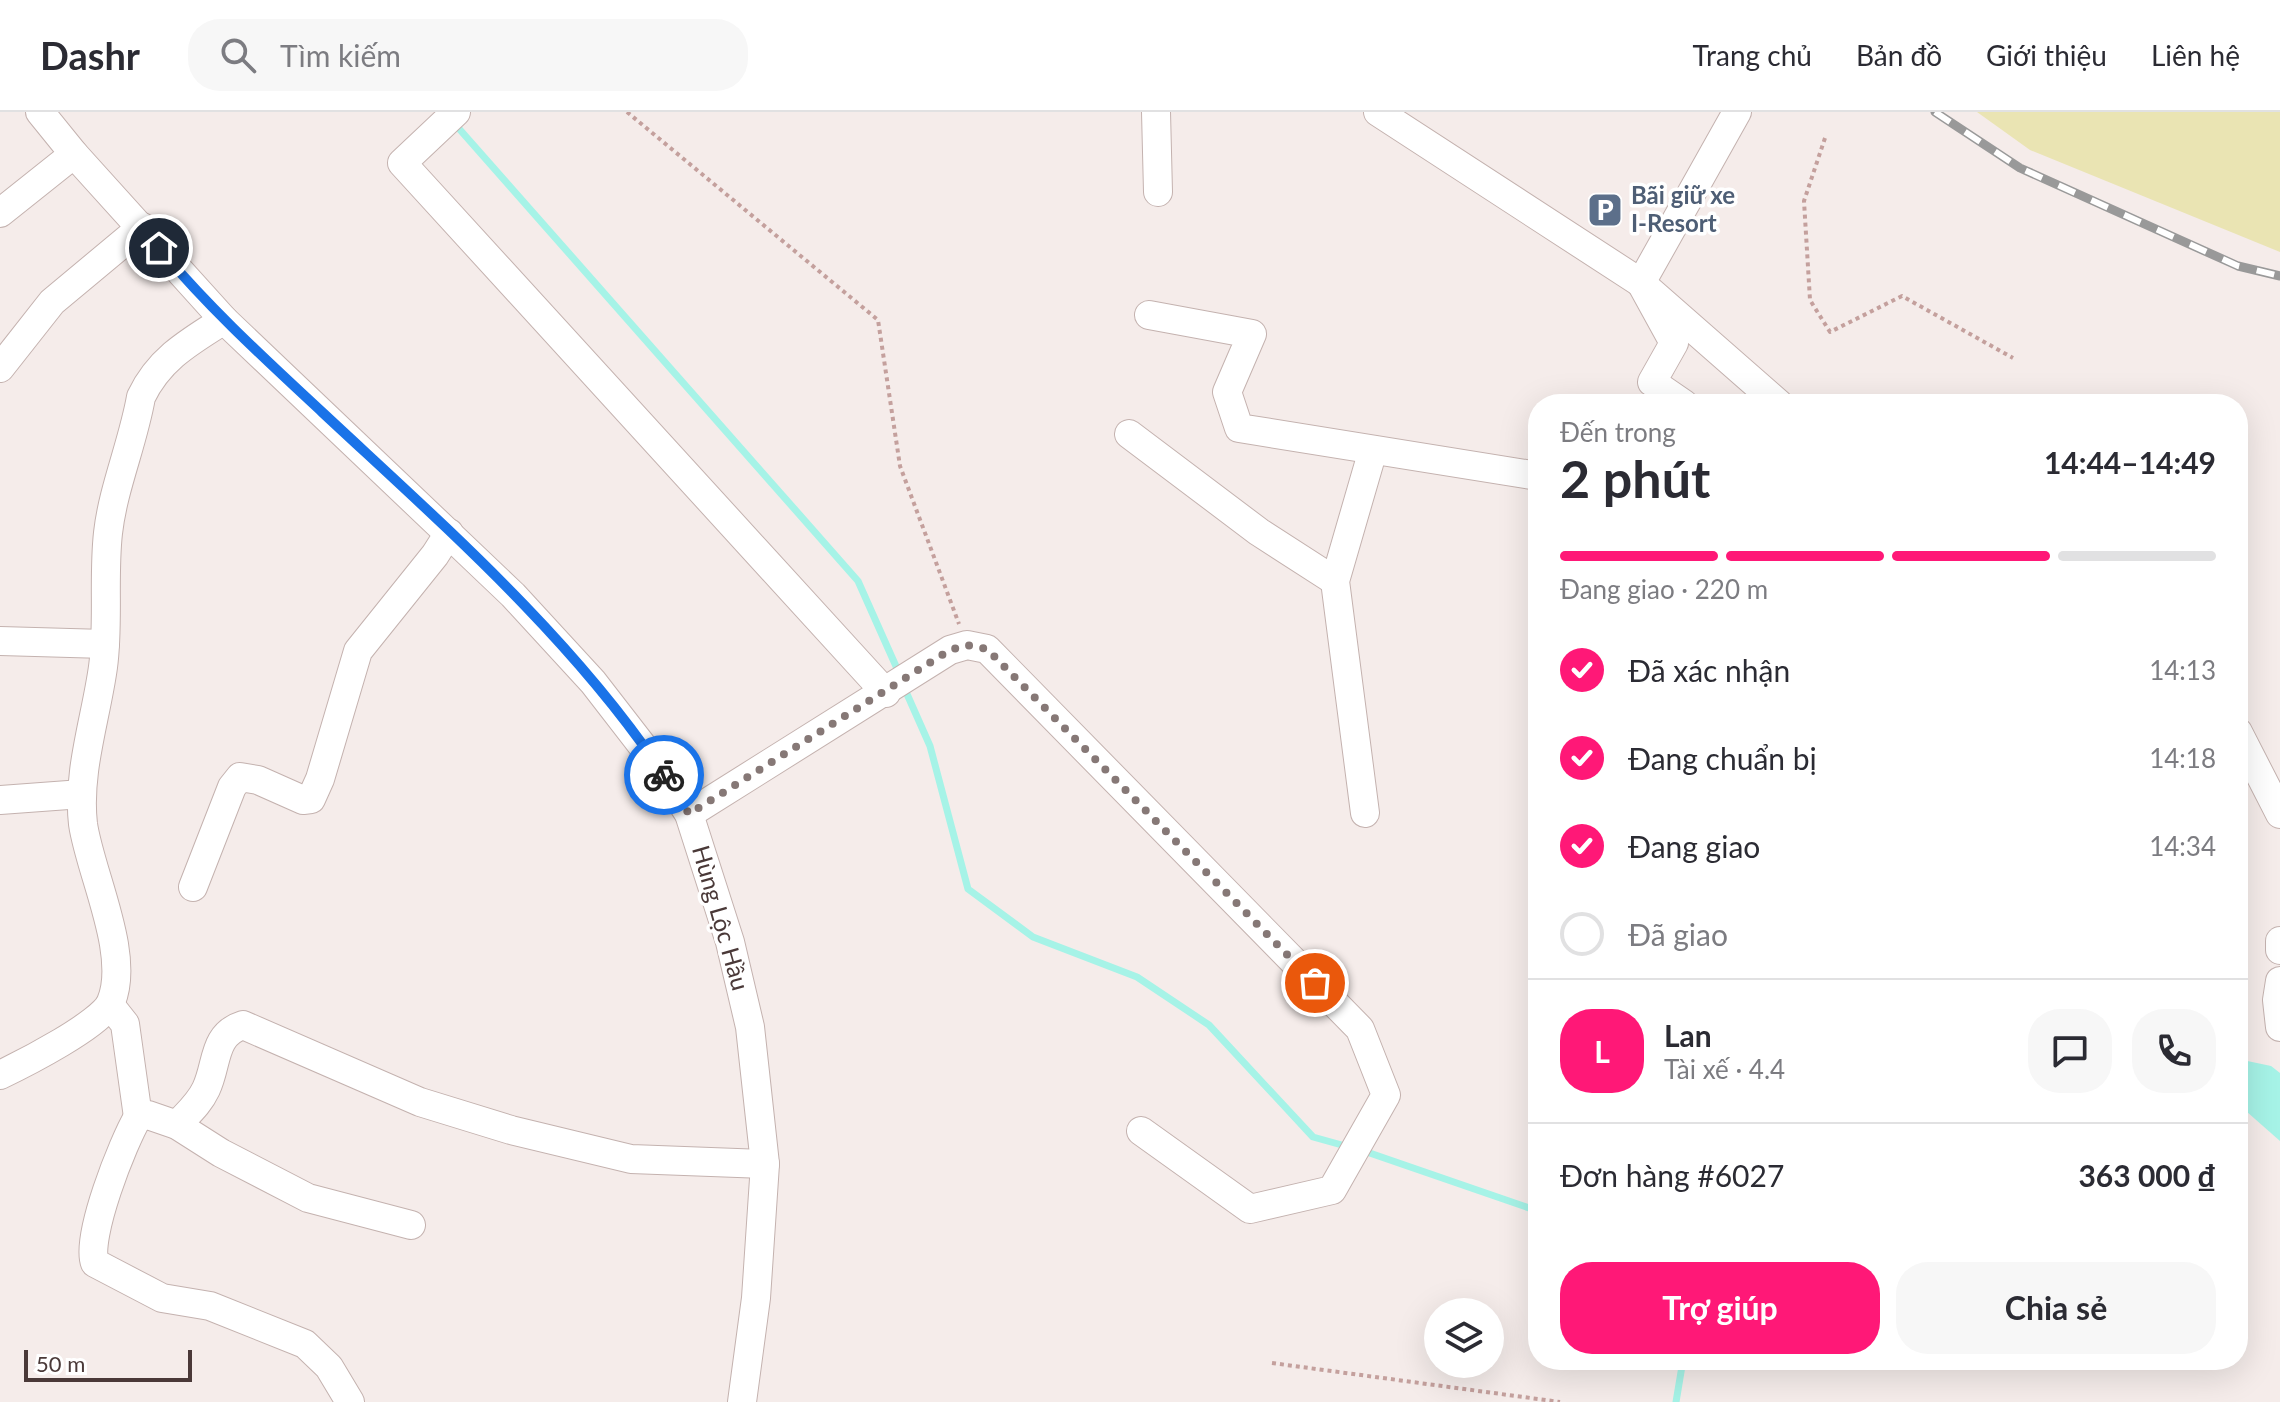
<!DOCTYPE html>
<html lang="vi">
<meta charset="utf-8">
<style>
:root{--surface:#fff;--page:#f7f7f7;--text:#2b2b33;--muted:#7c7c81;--line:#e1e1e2;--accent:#ff1877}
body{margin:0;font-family:Lato,sans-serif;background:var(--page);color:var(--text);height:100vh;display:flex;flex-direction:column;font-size:30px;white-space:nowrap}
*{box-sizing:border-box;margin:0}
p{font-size:26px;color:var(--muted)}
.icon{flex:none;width:44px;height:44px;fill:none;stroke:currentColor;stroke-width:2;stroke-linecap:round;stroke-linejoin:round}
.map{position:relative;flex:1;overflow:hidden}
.side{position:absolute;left:1528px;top:282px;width:720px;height:976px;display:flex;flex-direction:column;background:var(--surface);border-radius:32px;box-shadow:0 8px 32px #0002}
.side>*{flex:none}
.fabs{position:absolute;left:1424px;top:1186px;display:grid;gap:16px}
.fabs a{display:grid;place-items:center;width:80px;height:80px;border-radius:50%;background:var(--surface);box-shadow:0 8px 32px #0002;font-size:40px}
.scale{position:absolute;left:24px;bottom:20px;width:168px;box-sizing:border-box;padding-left:8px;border:4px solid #4a3938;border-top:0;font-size:22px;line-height:28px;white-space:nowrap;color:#4a3938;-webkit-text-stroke:6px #fff;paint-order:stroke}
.pin{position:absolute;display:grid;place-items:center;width:68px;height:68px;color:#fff;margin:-34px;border:4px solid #fff;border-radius:50%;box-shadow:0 2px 8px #0007}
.courier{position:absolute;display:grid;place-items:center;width:80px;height:80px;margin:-40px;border:6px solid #1a73e8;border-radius:50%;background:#fff;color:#222;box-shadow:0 2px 10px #0007}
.summary em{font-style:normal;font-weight:700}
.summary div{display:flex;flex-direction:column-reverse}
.summary{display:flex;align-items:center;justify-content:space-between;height:136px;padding:0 32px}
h1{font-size:52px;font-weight:700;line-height:60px}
.bar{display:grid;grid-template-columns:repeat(4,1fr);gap:12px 8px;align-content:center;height:96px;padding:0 32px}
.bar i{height:10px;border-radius:6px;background:var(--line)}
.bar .on{background:var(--accent)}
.bar p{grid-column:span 4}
.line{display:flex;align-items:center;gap:20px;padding:0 32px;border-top:2px solid var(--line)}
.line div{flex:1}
.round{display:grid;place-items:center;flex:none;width:84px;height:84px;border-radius:32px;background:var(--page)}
ol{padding:0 32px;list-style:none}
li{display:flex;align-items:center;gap:24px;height:88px}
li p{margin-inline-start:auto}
li .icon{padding:8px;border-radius:50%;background:var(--accent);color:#fff;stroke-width:4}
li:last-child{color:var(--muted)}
li i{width:44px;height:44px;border:4px solid var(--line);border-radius:50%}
.button{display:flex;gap:16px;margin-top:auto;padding:16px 32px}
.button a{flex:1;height:92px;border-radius:32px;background:var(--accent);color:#fff;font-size:32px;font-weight:700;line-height:92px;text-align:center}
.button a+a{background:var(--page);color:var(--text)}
header{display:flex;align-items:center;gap:48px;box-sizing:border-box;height:112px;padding:0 40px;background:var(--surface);border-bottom:2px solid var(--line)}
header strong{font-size:38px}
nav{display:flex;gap:44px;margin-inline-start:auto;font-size:28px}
.search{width:560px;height:72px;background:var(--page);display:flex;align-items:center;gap:20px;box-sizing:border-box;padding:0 28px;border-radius:32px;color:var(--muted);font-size:30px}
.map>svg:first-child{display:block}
.green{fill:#eae4b3}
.water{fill:#a6f3e7}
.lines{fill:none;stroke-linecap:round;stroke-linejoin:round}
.stream{stroke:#a6f3e7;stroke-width:7}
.minor-casing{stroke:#c4b2af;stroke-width:30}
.path{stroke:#c4a09d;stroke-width:4;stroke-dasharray:4 4;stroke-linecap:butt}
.minor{stroke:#fff;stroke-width:28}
.rail-casing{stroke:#999;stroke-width:9}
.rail{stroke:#fff;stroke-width:6;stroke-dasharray:18;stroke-linecap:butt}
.done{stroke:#867876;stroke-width:8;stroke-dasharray:0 14.4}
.route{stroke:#1a73e8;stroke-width:10}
.labels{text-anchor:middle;stroke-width:7;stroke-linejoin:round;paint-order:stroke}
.service-label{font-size:24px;font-weight:bold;fill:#4e5e75;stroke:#fff;text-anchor:start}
.street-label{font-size:24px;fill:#4a3938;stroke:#fff}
</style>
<header>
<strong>Dashr</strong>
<div class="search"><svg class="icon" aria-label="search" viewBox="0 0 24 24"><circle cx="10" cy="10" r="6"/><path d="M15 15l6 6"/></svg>Tìm kiếm</div>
<nav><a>Trang chủ</a><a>Bản đồ</a><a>Giới thiệu</a><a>Liên hệ</a></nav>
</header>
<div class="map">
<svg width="2280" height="1290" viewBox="0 0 2280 1290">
<rect width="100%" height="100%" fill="#f5ecea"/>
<path class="green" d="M 1977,0 L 2280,0 L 2280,140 L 2030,38 Z"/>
<path class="water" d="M 2238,947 L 2271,954 L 2280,961 L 2280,1029 L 2238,992 Z"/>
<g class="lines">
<g class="stream">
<path d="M 454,11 L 858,469 L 899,561"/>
<path d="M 903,573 L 930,634 L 968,777 L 1033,825 L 1137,865 L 1209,913 L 1313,1025 L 1349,1035"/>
<path d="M 1361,1038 L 1538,1099"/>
<path d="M 1676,1290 L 1683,1248"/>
</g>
<defs>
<g id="minor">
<path d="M 40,0 L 74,42 L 224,208 L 513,483 L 593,570 L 658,654 L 689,702 L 730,830 L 750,915 L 765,1052 L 756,1186 L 742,1290"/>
<path d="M 456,0 L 402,51 L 886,581"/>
<path d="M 1156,0 L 1158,80"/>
<path d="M 1378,0 L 1641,171 L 1779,292"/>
<path d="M 0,101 L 74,42"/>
<path d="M 1149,203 L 1252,222 L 1227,280 L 1239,316 L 1538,364"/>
<path d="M 0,256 L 52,190 L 142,115"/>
<path d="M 1684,292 L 1652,270 L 1674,231 L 1641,171 L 1737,0"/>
<path d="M 1129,322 L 1259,420 L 1335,469"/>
<path d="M 0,529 L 105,532"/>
<path d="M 2238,620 L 2280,702"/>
<path d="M 0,688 L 82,682"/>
<path d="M 1365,701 L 1335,469 L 1373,338"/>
<path d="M 689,702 L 950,538 L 967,533 L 987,537 L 1360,917 L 1386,983 L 1332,1078 L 1250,1097 L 1141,1019"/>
<path d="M 193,775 L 232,675 L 240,665 L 258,668 L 303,688 L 311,687 L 320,667 L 358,539 L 435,443 L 449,421"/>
<path d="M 2280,829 L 2280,838"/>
<path d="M 2280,869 L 2277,888 L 2280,915"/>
<path d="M 110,893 L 125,912 L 138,1005"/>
<path d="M 0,963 C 23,952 102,912 111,890 C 131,842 90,761 83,712 C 77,660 96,606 103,555 C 109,511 103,466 108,421 C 113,376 133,331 141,285 C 159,247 189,230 224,208"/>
<path d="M 177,1013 C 188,1001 199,992 206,977 C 218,952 212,923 243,913 L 420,990 L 511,1018 L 631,1047 L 765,1052"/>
<path d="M 350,1290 L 329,1255 L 305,1232 L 210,1194 L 162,1186 L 95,1151 C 85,1126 123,1030 138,1005 L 148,1003 L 177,1013 L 221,1041 L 308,1086 L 411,1113"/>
</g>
</defs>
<use href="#minor" class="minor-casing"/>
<g class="path">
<path d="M 627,0 L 878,208 L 900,354 L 959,512"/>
<path d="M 1825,26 L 1804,89 L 1810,188 L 1830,220 L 1902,184 L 2013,246"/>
<path d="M 1272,1251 L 1560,1290"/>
</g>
<use href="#minor" class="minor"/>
<defs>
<path id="rail" d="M 1935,0 L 2020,56 L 2238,154 L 2280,164"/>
</defs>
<use href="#rail" class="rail-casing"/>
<use href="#rail" class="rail"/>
</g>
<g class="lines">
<path class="done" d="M 664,663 L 689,702 L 950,538 L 967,533 L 987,537 L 1315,871"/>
<path class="route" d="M 159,136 C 208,195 265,247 322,300 C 442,412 572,525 664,663"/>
</g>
<defs>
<symbol id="parking-square" viewBox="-11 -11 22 22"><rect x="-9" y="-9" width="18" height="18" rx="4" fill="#5c6f8a" stroke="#fff"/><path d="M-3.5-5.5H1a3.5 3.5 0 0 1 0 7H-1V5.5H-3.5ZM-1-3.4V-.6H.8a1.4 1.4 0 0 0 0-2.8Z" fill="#fff"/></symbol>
</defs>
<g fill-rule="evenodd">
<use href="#parking-square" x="1585" y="78" width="40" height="40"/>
</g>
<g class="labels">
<g class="service-label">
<text x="1631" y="92">Bãi giữ xe<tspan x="1631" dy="28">I-Resort</tspan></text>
</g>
<g class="street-label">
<text transform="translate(720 806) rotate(74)" y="8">Hùng Lộc Hầu</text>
</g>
</g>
</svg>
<div class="fabs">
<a><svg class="icon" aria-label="layers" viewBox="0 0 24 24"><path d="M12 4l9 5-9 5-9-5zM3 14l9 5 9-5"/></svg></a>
</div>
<div class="scale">50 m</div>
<div class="pin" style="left:1315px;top:871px;background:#ea580c"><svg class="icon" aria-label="bag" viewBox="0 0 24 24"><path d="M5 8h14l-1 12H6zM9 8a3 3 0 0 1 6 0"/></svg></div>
<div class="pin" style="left:159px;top:136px;background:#1f2937"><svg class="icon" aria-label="home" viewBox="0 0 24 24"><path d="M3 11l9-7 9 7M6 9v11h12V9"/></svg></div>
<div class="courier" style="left:664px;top:663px"><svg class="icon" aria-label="bike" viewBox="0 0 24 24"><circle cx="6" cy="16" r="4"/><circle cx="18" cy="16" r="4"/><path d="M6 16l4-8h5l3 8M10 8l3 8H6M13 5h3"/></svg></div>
<section class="side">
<div class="summary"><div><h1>2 phút</h1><p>Đến trong</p></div><em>14:44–14:49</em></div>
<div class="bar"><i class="on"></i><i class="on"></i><i class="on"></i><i></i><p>Đang giao · 220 m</p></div>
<ol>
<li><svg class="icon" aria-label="check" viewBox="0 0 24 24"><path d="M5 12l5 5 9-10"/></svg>Đã xác nhận<p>14:13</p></li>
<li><svg class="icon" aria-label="check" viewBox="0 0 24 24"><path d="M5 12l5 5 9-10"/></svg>Đang chuẩn bị<p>14:18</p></li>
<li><svg class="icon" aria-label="check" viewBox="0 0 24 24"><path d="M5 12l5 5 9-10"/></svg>Đang giao<p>14:34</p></li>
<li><i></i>Đã giao</li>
</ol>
<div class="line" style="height:144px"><b class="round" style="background:var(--accent);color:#fff">L</b><div><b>Lan</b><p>Tài xế · 4.4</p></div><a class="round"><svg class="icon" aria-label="chat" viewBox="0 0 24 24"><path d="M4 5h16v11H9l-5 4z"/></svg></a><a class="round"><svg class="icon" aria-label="phone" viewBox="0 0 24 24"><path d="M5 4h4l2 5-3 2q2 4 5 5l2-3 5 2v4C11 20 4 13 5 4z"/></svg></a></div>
<div class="line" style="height:104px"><div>Đơn hàng #6027</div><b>363 000 ₫</b></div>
<div class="button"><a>Trợ giúp</a><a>Chia sẻ</a></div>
</section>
</div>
